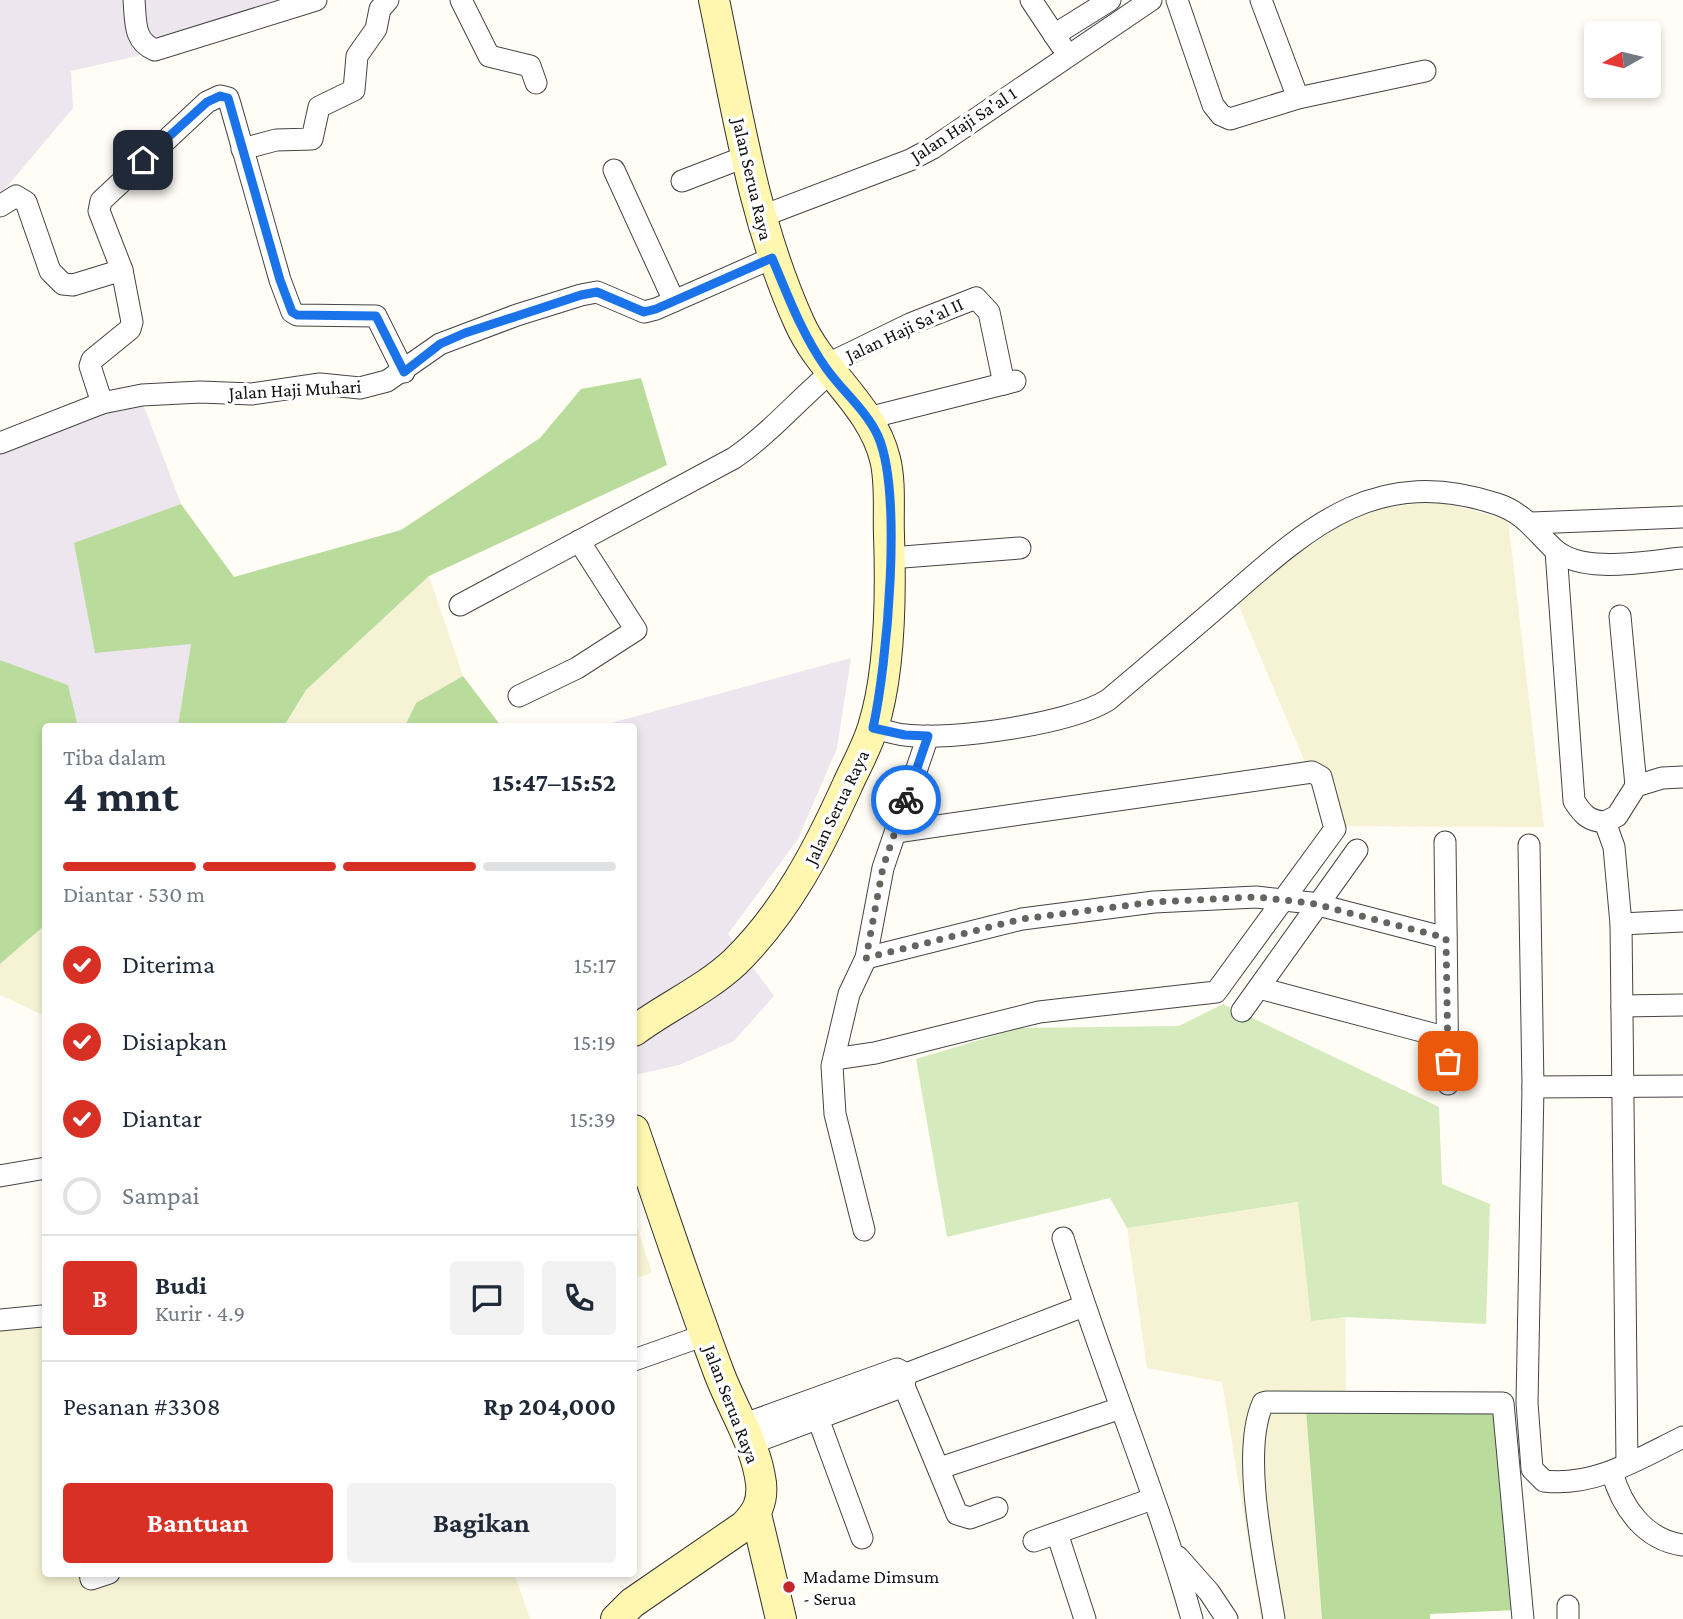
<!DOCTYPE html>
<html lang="id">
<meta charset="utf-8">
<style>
:root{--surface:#fff;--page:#f2f2f3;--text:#1f2937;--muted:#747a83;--line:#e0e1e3;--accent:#d93025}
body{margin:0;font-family:"Crimson Pro",serif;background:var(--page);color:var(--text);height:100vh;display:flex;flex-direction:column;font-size:26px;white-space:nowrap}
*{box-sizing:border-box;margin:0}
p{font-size:23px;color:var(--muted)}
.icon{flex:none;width:38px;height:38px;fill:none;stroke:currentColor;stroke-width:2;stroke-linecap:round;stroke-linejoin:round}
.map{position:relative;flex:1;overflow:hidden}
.panel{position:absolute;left:42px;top:723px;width:595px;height:854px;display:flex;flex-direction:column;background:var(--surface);border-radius:7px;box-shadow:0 4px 10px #0003}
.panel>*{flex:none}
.needle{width:46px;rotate:262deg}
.controls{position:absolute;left:1584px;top:21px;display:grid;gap:14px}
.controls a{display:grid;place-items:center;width:77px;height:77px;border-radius:7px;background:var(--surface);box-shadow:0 4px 10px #0003;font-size:35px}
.pin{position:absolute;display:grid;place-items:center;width:60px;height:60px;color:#fff;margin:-30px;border-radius:14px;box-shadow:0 4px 10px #0006}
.courier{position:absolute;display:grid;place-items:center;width:70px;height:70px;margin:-35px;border:5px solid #1a73e8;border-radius:50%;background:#fff;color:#222;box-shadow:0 2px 9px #0007}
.head em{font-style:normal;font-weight:700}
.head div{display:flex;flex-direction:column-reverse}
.head{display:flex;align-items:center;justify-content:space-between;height:119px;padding:0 21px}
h1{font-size:46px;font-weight:700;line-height:52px}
.bar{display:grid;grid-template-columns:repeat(4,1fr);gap:10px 7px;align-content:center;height:84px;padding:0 21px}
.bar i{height:9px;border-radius:5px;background:var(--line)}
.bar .selected{background:var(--accent)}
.bar p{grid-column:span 4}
.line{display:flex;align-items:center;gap:18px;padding:0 21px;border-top:2px solid var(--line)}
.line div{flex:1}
.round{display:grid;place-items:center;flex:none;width:74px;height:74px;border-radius:7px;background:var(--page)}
ol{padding:0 21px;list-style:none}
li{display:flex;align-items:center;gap:21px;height:77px}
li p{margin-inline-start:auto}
li .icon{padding:7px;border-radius:50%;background:var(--accent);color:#fff;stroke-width:4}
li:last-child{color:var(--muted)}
li i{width:38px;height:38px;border:4px solid var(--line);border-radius:50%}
.primary-button{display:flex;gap:14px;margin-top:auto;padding:14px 21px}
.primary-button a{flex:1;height:80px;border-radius:7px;background:var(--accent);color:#fff;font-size:28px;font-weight:700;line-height:80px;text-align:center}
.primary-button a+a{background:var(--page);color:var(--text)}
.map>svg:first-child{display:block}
.industrial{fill:#eee6ef}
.farmland{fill:#f6f3d4}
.green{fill:#d5ebbd}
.forest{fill:#b9dc9c}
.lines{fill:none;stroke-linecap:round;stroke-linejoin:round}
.minor-casing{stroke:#444;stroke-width:23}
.secondary-casing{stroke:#333;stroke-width:32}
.minor{stroke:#fff;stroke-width:21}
.secondary{stroke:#fff6b0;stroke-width:30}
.done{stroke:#646461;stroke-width:7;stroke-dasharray:0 12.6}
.route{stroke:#1a73e8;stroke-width:9}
.poi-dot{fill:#c4262e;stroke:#fff;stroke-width:2.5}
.labels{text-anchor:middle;stroke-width:7;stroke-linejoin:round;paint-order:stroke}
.street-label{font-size:19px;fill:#111;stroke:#fff}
.poi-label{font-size:19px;fill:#111;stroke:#fff;text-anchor:start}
</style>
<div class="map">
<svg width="1683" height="1619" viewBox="0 0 1683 1619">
<rect width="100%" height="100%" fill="#fffdf5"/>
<g class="industrial">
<path d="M 0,0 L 274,0 L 137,56 L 71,71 L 73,108 L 0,195 Z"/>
<path d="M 142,401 L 181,504 L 74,544 L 191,644 L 178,726 L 78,726 L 67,685 L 0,660 L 0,442 Z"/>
<path d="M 851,658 L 837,748 L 798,839 L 728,934 L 774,996 L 734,1041 L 679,1065 L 634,1075 L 634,726 L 600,726 Z"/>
</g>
<g class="farmland">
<path d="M 1437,501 L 1508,520 L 1544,827 L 1332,826 L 1235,597 L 1360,511 Z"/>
<path d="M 429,576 L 463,676 L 416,703 L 405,726 L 284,726 L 306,690 Z"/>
<path d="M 45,925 L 45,1016 L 0,995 L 0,964 Z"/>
<path d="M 1299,1202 L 1311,1320 L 1345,1317 L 1346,1394 L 1305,1397 L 1322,1619 L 1261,1619 L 1222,1382 L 1147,1368 L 1127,1228 Z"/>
<path d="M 634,1218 L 652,1273 L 634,1279 Z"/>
<path d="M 45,1317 L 46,1573 L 514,1573 L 530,1619 L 0,1619 L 0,1323 Z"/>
</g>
<path class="green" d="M 1223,1004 L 1439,1107 L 1442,1184 L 1490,1204 L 1486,1324 L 1345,1317 L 1311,1321 L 1298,1202 L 1127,1228 L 1110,1198 L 947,1237 L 916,1059 L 1020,1028 L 1179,1026 Z"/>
<g class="forest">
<path d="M 641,378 L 667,465 L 429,576 L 306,690 L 284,726 L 178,726 L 191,644 L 95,653 L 74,543 L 181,504 L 234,577 L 401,530 L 540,438 L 581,389 Z"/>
<path d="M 0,660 L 68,685 L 78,726 L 46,726 L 45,925 L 0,964 Z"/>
<path d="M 463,676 L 501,726 L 405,726 L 416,703 Z"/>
<path d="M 1496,1396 L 1516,1610 L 1430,1614 L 1430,1619 L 1322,1619 L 1305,1397 Z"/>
</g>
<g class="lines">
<defs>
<g id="minor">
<path d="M 134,0 C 136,21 133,41 155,50 L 316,0"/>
<path d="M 461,0 L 489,56 L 530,66 L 536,83"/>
<path d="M 1031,0 L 1061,45"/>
<path d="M 1177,0 L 1213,105 L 1221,115 L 1230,119 L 1298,98 L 1425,71"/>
<path d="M 1261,0 L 1298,98"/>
<path d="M 1054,35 L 1110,0"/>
<path d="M 242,149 L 276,140 L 312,139 L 319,107 L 354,90 L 357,56 L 376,29 L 380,9 L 388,0"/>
<path d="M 614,170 L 674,301"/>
<path d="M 682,181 L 747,156"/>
<path d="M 0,206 L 16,196 L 26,202 L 50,271 L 63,284 L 73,285 L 122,270"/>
<path d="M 760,217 L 910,160 L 933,148 L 1151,0"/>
<path d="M 824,366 L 910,324 L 976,298 L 989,312 L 1004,384"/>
<path d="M 102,403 L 90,366 L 92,360 L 130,329 L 132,322 L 122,270 L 99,211 L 101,201 L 207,102 L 220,96 L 228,98 L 230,104 L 280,280 L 292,312 L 297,315 L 376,316 L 404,372"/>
<path d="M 868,418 L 1015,381"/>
<path d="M 0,443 L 102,403 L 142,395 L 200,392 L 252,394 L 320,384 L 360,388 L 387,381 L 440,344 L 517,315 L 581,295 L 597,292 L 644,312 L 656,309 L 772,258"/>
<path d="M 1532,523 L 1683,517"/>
<path d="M 1556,551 L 1574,801 C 1583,815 1589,821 1605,822 L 1614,847 L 1621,924 L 1627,1464"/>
<path d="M 890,558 L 1020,548"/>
<path d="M 460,605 L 734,458 C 769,434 797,401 830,373"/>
<path d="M 1620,616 L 1636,786"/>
<path d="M 519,696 L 577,668 L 636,630 L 579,541"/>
<path d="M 873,728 C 884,730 894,734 905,735 C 950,741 1070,724 1108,700 C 1148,666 1189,632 1229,597 C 1313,523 1379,465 1497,504 C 1524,513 1535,531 1554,549 C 1583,575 1647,561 1683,558"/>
<path d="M 1605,822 L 1617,816 L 1636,786 L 1662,778 L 1683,777"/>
<path d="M 1445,842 L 1448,1084"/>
<path d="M 1529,845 L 1533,1087 L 1527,1403 L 1532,1469 L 1544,1481 C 1595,1487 1638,1459 1683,1437"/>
<path d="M 1621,924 L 1683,921"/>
<path d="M 866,958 L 1022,919 L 1154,902 L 1256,897 L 1311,903 L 1446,938"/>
<path d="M 1259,988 L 1448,1038"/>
<path d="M 1622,1006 L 1683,1005"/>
<path d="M 1242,1011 L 1357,850"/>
<path d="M 834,1059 L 875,1053 L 1039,1012 L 1216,992 L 1335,829 L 1321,777 L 1312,772 L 896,832"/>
<path d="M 1533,1087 L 1683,1086"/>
<path d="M 0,1176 L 46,1168"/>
<path d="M 864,1230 L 835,1114 L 832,1066 L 849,994 L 866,958 L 883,868 L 928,736"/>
<path d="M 1063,1238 C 1102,1366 1156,1490 1192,1619"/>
<path d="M 0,1320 L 42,1316"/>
<path d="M 634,1360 L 705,1335"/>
<path d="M 906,1374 L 1084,1306"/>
<path d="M 904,1386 L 957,1514 L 970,1518 L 997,1508"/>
<path d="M 813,1405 L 862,1538"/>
<path d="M 742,1425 L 897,1369 L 906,1374"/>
<path d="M 750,1444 L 904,1386 L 906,1374"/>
<path d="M 940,1468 L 1121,1408"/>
<path d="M 1612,1472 C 1622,1508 1645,1540 1683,1545"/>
<path d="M 1057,1533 L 1085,1619"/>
<path d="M 1034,1541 L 1152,1499"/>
<path d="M 1178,1557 L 1209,1592 L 1227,1619"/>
<path d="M 90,1573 L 91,1579 L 109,1573"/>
<path d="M 1274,1619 C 1265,1563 1240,1453 1263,1403 L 1267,1402 L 1503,1403 L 1523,1619"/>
<path d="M 1568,1619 L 1568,1606"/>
</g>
<g id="secondary">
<path d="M 634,1031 C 666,1007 705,990 735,962 C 786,912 818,850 847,786 C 856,766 867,747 873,727 C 891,671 891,593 889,535 C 888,511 891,482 885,459 C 872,405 821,372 799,322 C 753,220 737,109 714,0"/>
<path d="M 756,1514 L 781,1619"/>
<path d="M 616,1619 L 632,1603 L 744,1526 C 757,1513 763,1502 761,1483 C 756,1444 733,1410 719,1373 C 689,1293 662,1211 634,1130"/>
</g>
</defs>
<use href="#minor" class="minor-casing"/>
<use href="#secondary" class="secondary-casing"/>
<use href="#minor" class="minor"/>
<use href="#secondary" class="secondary"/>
</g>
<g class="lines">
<path class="done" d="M 906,800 L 883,867 L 866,958 L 1022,919 L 1154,902 L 1256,897 L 1311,903 L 1446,938 L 1448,1061"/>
<path class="route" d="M 143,160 L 207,102 L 220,96 L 228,98 L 280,280 L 292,312 L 297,315 L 376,316 L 404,372 L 440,344 L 465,333 L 581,295 L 597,292 L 644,312 L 656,309 L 772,258 C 788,296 802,334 826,368 C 842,391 866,410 878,436 C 903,493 887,665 873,728 L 905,735 L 928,736 L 906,800"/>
</g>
<circle class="poi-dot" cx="789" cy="1587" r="7"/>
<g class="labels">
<g class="street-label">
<text transform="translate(963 124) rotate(-33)" y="7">Jalan Haji Sa'al 1</text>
<text transform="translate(753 179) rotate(77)" y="7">Jalan Serua Raya</text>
<text transform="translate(904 329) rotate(-25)" y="7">Jalan Haji Sa'al II</text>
<text transform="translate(295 389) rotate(-3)" y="7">Jalan Haji Muhari</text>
<text transform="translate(836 807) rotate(-64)" y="7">Jalan Serua Raya</text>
<text transform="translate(732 1404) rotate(69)" y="7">Jalan Serua Raya</text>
</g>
<g class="poi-label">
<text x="803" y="1583">Madame Dimsum<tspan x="803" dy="22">- Serua</tspan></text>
</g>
</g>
</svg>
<div class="controls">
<a><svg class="needle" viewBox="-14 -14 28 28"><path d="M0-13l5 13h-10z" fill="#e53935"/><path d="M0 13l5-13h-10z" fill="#747a83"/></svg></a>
</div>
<div class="pin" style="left:1448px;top:1061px;background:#ea580c"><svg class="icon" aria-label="bag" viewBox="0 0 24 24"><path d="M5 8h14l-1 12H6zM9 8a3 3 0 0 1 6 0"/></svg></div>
<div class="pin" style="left:143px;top:160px;background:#1f2937"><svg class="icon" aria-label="home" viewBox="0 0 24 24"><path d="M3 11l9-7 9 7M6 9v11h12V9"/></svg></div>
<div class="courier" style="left:906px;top:800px"><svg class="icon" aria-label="bike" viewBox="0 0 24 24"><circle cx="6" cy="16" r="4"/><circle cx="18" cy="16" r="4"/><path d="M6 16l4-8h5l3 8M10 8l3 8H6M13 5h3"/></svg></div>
<section class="panel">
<div class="head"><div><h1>4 mnt</h1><p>Tiba dalam</p></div><em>15:47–15:52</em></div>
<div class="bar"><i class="selected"></i><i class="selected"></i><i class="selected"></i><i></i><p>Diantar · 530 m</p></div>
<ol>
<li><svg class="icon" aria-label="check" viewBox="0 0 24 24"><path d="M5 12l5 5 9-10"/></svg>Diterima<p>15:17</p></li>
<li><svg class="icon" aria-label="check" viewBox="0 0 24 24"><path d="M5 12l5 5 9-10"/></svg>Disiapkan<p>15:19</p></li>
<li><svg class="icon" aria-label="check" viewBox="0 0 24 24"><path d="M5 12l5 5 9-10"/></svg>Diantar<p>15:39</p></li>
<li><i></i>Sampai</li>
</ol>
<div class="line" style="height:126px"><b class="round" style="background:var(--accent);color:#fff">B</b><div><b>Budi</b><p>Kurir · 4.9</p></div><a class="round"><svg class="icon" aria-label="chat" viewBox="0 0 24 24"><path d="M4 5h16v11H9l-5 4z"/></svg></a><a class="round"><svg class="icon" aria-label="phone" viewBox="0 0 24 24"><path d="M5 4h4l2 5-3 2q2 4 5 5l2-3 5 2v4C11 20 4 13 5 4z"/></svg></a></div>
<div class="line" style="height:91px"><div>Pesanan #3308</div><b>Rp 204,000</b></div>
<div class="primary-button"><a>Bantuan</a><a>Bagikan</a></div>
</section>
</div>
